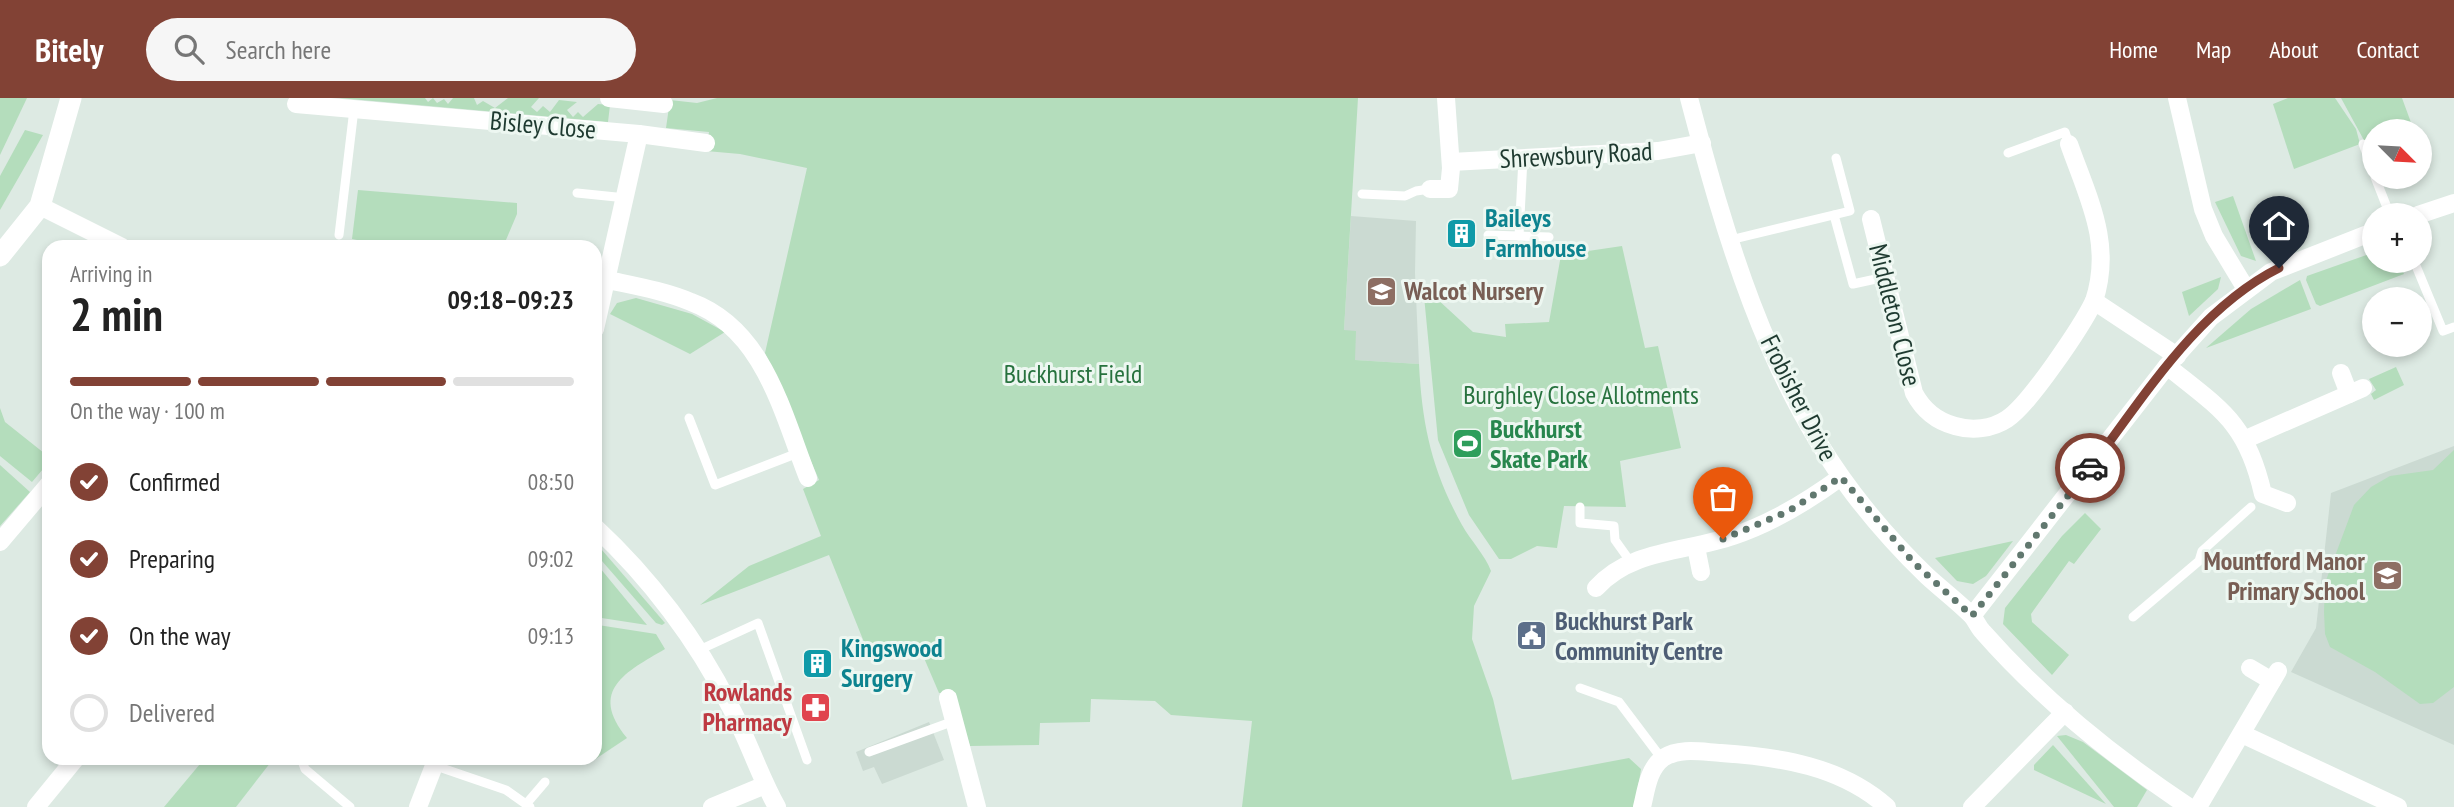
<!DOCTYPE html>
<meta charset="utf-8">
<style>
:root{--surface:#fff;--page:#f6f6f6;--text:#222;--muted:#767676;--line:#e0e0e0;--accent:#824235}
body{margin:0;font-family:"PT Sans Narrow",sans-serif;background:var(--page);color:var(--text);height:100vh;display:flex;flex-direction:column;font-size:26px;white-space:nowrap}
*{box-sizing:border-box;margin:0}
p{font-size:23px;color:var(--muted)}
.icon{flex:none;width:38px;height:38px;fill:none;stroke:currentColor;stroke-width:2;stroke-linecap:round;stroke-linejoin:round}
.map{position:relative;flex:1;overflow:hidden}
.drawer{position:absolute;left:42px;top:142px;width:560px;height:525px;display:flex;flex-direction:column;background:var(--surface);border-radius:21px;box-shadow:0 4px 10px #0003}
.drawer>*{flex:none}
.needle{width:46px;rotate:114deg}
.buttons{position:absolute;left:2362px;top:21px;display:grid;gap:14px}
.buttons a{display:grid;place-items:center;width:70px;height:70px;border-radius:50%;background:var(--surface);box-shadow:0 4px 10px #0003;font-size:35px}
.pin{position:absolute;display:grid;place-items:center;width:60px;height:60px;color:#fff;margin:-72px -30px;border-radius:50% 50% 50% 0;rotate:-45deg;box-shadow:0 0 7px #0007}
.pin .icon{rotate:45deg}
.courier{position:absolute;display:grid;place-items:center;width:70px;height:70px;margin:-35px;border:5px solid #824235;border-radius:50%;background:#fff;color:#222;box-shadow:0 2px 9px #0007}
.headline em{font-style:normal;font-weight:600}
.headline div{display:flex;flex-direction:column-reverse}
.headline{display:flex;align-items:center;justify-content:space-between;height:119px;padding:0 28px}
h1{font-size:46px;font-weight:600;line-height:52px}
.bar{display:grid;grid-template-columns:repeat(4,1fr);gap:10px 7px;align-content:center;height:84px;padding:0 28px}
.bar i{height:9px;border-radius:5px;background:var(--line)}
.bar .on{background:var(--accent)}
.bar p{grid-column:span 4}
ol{padding:0 28px;list-style:none}
li{display:flex;align-items:center;gap:21px;height:77px}
li p{margin-inline-start:auto}
li .icon{padding:7px;border-radius:50%;background:var(--accent);color:#fff;stroke-width:4}
li:last-child{color:var(--muted)}
li i{width:38px;height:38px;border:4px solid var(--line);border-radius:50%}
header{display:flex;align-items:center;gap:42px;box-sizing:border-box;height:98px;padding:0 35px;background:var(--accent);color:#fff}
header strong{font-size:33px}
nav{display:flex;gap:38px;margin-inline-start:auto;font-size:24px}
.search{width:490px;height:63px;background:var(--page);display:flex;align-items:center;gap:18px;box-sizing:border-box;padding:0 24px;border-radius:38px;color:var(--muted);font-size:26px}
.map>svg:first-child{display:block}
.built{fill:#cbdad2}
.green{fill:#b4ddbc}
.lines{fill:none;stroke-linecap:round;stroke-linejoin:round}
.lane{stroke:#fff;stroke-width:9}
.street{stroke:#fff;stroke-width:18}
.secondary{stroke:#fff;stroke-width:21}
.done{stroke:#61786f;stroke-width:7;stroke-dasharray:0 12.6}
.route{stroke:#824235;stroke-width:9}
.labels{text-anchor:middle;stroke-width:6;stroke-linejoin:round;paint-order:stroke}
.street-label{font-size:26px;fill:#1e3a30;stroke:#edf7f1}
.culture-label{font-size:26px;font-weight:bold;fill:#0d838f;stroke:#edf7f1;text-anchor:start}
.education-label{font-size:26px;font-weight:bold;fill:#785e54;stroke:#edf7f1;text-anchor:start}
.park-label{font-size:26px;fill:#27723e;stroke:#edf7f1}
.leisure-label{font-size:26px;font-weight:bold;fill:#27864d;stroke:#edf7f1;text-anchor:start}
.service-label{font-size:26px;font-weight:bold;fill:#4e5e75;stroke:#edf7f1;text-anchor:start}
.health-label{font-size:26px;font-weight:bold;fill:#be3a42;stroke:#edf7f1;text-anchor:end}
</style>
<header>
<strong>Bitely</strong>
<div class="search"><svg class="icon" aria-label="search" viewBox="0 0 24 24"><circle cx="10" cy="10" r="6"/><path d="M15 15l6 6"/></svg>Search here</div>
<nav><a>Home</a><a>Map</a><a>About</a><a>Contact</a></nav>
</header>
<div class="map">
<svg width="2454" height="709" viewBox="0 0 2454 709">
<rect width="100%" height="100%" fill="#ddeae3"/>
<g class="built">
<path d="M 1351,118 L 1416,123 L 1415,175 L 1419,266 L 1355,262 L 1344,232 Z"/>
<path d="M 2454,348 L 2454,647 L 2291,574 L 2316,530 L 2331,395 Z"/>
<path d="M 929,624 L 944,662 L 882,686 L 874,669 L 863,673 L 856,654 Z"/>
</g>
<g class="green">
<path d="M 0,0 L 27,0 L 0,57 Z"/>
<path d="M 339,0 L 425,0 L 428,4 L 433,0 L 437,5 L 444,1 L 448,6 L 453,0 L 474,0 L 477,7 L 483,3 L 495,10 L 508,0 L 539,0 L 531,9 L 537,14 L 543,8 L 550,14 L 559,2 L 577,4 L 567,12 L 573,19 L 578,14 L 583,19 L 598,6 L 610,7 L 608,24 Z"/>
<path d="M 717,0 L 1358,0 L 1344,232 L 1356,233 L 1355,262 L 1419,266 C 1422,327 1432,373 1462,427 C 1471,443 1485,457 1491,473 L 1474,508 L 1472,541 L 1493,601 L 1512,682 L 1629,660 L 1641,671 L 1635,709 L 1242,709 L 1252,623 L 1171,617 L 1155,603 L 1091,601 L 1090,624 L 1040,625 L 1039,647 L 970,648 L 952,594 L 939,595 L 924,560 L 870,559 L 829,457 L 700,507 L 749,468 L 821,438 L 803,391 L 819,382 L 765,255 L 807,70 L 740,56 L 706,53 L 709,34 L 666,30 L 670,2 L 697,5 Z"/>
<path d="M 2288,0 L 2335,0 L 2356,31 L 2360,46 L 2294,71 L 2273,6 Z"/>
<path d="M 2341,0 L 2402,0 L 2413,30 L 2375,33 L 2375,43 L 2366,46 Z"/>
<path d="M 25,32 L 43,37 L 0,112 L 0,78 Z"/>
<path d="M 358,92 L 517,105 L 517,116 L 503,149 L 365,149 L 367,144 L 352,141 Z"/>
<path d="M 2233,98 L 2256,163 L 2241,158 L 2215,104 Z"/>
<path d="M 1622,148 L 1645,250 L 1658,248 L 1681,350 L 1620,363 L 1626,409 L 1564,408 L 1557,450 L 1537,448 L 1511,461 L 1499,461 L 1469,417 L 1438,342 L 1423,188 L 1473,234 L 1506,239 L 1505,226 L 1549,224 L 1561,157 Z"/>
<path d="M 2375,154 L 2375,163 L 2399,163 L 2404,176 L 2320,208 L 2316,206 L 2306,182 L 2307,178 Z"/>
<path d="M 2221,179 L 2218,191 L 2189,218 L 2182,194 Z"/>
<path d="M 2300,182 L 2311,211 L 2206,250 L 2251,211 Z"/>
<path d="M 636,200 L 692,216 L 725,234 L 690,256 L 610,216 L 617,205 Z"/>
<path d="M 2396,269 L 2404,287 L 2374,302 L 2371,296 L 2376,292 L 2369,281 Z"/>
<path d="M 0,310 L 5,324 L 49,359 L 49,364 L 32,384 L 0,358 Z"/>
<path d="M 2454,352 L 2454,589 L 2433,605 L 2420,606 L 2375,574 L 2330,549 L 2325,536 L 2324,514 L 2325,485 L 2354,407 L 2371,389 L 2390,378 L 2433,372 Z"/>
<path d="M 0,367 L 30,394 L 0,428 Z"/>
<path d="M 2085,415 L 2101,431 L 2074,466 L 2069,463 L 2031,516 L 2032,524 L 2069,557 L 2052,577 L 2003,526 L 2005,510 L 2062,438 Z"/>
<path d="M 2013,443 L 1986,478 L 1973,486 L 1957,483 L 1935,460 Z"/>
<path d="M 595,444 L 665,525 L 662,527 L 656,525 L 595,455 Z"/>
<path d="M 595,464 L 647,527 L 595,519 Z"/>
<path d="M 598,527 L 656,536 L 665,551 C 626,574 588,592 627,640 L 594,662 L 595,542 Z"/>
<path d="M 2066,637 L 2083,644 L 2147,692 L 2137,709 L 2114,709 L 2057,638 Z"/>
<path d="M 2053,647 L 2106,706 L 2034,672 L 2034,667 Z"/>
<path d="M 205,660 L 274,660 L 236,709 L 164,709 Z"/>
</g>
<g class="lines">
<g class="lane">
<path d="M 2363,46 L 2375,77"/>
<path d="M 2008,55 L 2065,34 L 2069,46"/>
<path d="M 2375,79 L 2390,117"/>
<path d="M 577,95 L 626,100"/>
<path d="M 1362,96 L 1405,98 L 1416,93 L 1430,91"/>
<path d="M 1834,117 L 1853,186 L 1885,179"/>
<path d="M 339,137 L 354,11"/>
<path d="M 1488,137 L 1549,139"/>
<path d="M 1519,138 L 1523,60"/>
<path d="M 1730,142 L 1850,113 L 1836,60"/>
<path d="M 2414,163 L 2443,233 L 2454,229"/>
<path d="M 689,320 L 715,387 L 798,355"/>
<path d="M 1580,409 L 1580,425 L 1614,428 L 1615,442 L 1630,463"/>
<path d="M 2133,519 L 2199,463 L 2202,453 L 2251,409"/>
<path d="M 697,553 L 758,525 L 807,662"/>
<path d="M 1580,590 L 1619,604 L 1662,661"/>
<path d="M 869,654 L 954,623"/>
<path d="M 301,660 L 305,671 L 350,709"/>
<path d="M 436,668 L 506,692 L 530,709"/>
<path d="M 527,705 L 545,684"/>
</g>
<g class="street">
<path d="M 609,0 L 664,6"/>
<path d="M 1689,0 C 1725,137 1766,280 1853,395 C 1875,424 1901,453 1927,478 C 1941,491 1957,503 1971,517 C 1976,522 1978,529 1983,534 C 2042,601 2115,660 2189,709"/>
<path d="M 2177,0 L 2203,111 L 2214,138 L 2246,191"/>
<path d="M 296,6 L 639,36 L 706,45"/>
<path d="M 2069,46 C 2088,100 2113,145 2094,203"/>
<path d="M 1451,64 L 1658,53 L 1702,45"/>
<path d="M 1430,91 L 1449,91 L 1451,70 L 1446,0"/>
<path d="M 40,108 L 122,149"/>
<path d="M 2418,117 L 2454,105"/>
<path d="M 1871,121 L 1914,295 C 1923,312 1936,323 1955,328 C 1972,333 1992,331 2007,321 C 2029,307 2082,228 2094,203 L 2177,258"/>
<path d="M 608,182 C 636,188 665,193 691,204 C 764,231 782,314 808,380"/>
<path d="M 595,231 L 639,36"/>
<path d="M 2167,268 C 2222,312 2247,325 2263,396 L 2287,405"/>
<path d="M 2341,275 L 2349,296"/>
<path d="M 2246,341 L 2363,290"/>
<path d="M 595,429 C 649,479 697,542 730,608 C 748,641 759,677 777,709"/>
<path d="M 0,444 L 49,386"/>
<path d="M 1696,449 L 1701,474"/>
<path d="M 1596,490 C 1631,451 1686,454 1733,438 C 1773,425 1808,403 1841,379"/>
<path d="M 1972,518 L 2167,268 L 2211,219 L 2271,174 L 2375,133"/>
<path d="M 2250,570 L 2272,583"/>
<path d="M 948,600 L 977,709"/>
<path d="M 2242,636 L 2398,709"/>
<path d="M 36,709 L 76,660"/>
<path d="M 418,709 L 437,660"/>
<path d="M 712,709 L 765,687"/>
<path d="M 1642,709 C 1646,693 1648,671 1663,660 C 1680,649 1702,654 1721,655 C 1780,659 1841,668 1887,709"/>
<path d="M 1972,709 L 2065,614"/>
<path d="M 2198,709 L 2278,573"/>
</g>
<path class="secondary" d="M 0,158 L 40,108 L 71,0"/>
</g>
<g class="lines">
<path class="done" d="M 1723,441 L 1789,413 L 1841,379 L 1914,465 L 1972,518 L 2090,370"/>
<path class="route" d="M 2090,370 C 2144,299 2197,211 2279,170"/>
</g>
<defs>
<symbol id="building-square" viewBox="-11 -11 22 22"><rect x="-9" y="-9" width="18" height="18" rx="4" fill="#0f9aa8" stroke="#edf7f1"/><path d="M-4-6H4V6H1V3H-1V6H-4ZM-2.5-4.3h1.7v1.8h-1.7ZM.8-4.3h1.7v1.8H.8ZM-2.5-1h1.7V.8h-1.7ZM.8-1h1.7V.8H.8Z" fill="#fff"/></symbol>
<symbol id="school-square" viewBox="-11 -11 22 22"><rect x="-9" y="-9" width="18" height="18" rx="4" fill="#8d6e63" stroke="#edf7f1"/><path d="M0-5L7-2L0 1L-7-2ZM-4 1L0 2.5L4 1V4Q0 6-4 4Z" fill="#fff"/></symbol>
<symbol id="stadium-square" viewBox="-11 -11 22 22"><rect x="-9" y="-9" width="18" height="18" rx="4" fill="#2e9e5b" stroke="#edf7f1"/><path d="M0-5a6.5 5 0 1 0 0 10a6.5 5 0 1 0 0-10ZM-3.5-1.8h7v3.6h-7Z" fill="#fff"/></symbol>
<symbol id="civic-square" viewBox="-11 -11 22 22"><rect x="-9" y="-9" width="18" height="18" rx="4" fill="#5c6f8a" stroke="#edf7f1"/><path d="M-.6-6.5H3V-4.5H.6V-3L4-1V1h2V6H-6V1h2V-1L-.6-3ZM-1.2 2.5V6h2.4V2.5Z" fill="#fff"/></symbol>
<symbol id="pharmacy-square" viewBox="-11 -11 22 22"><rect x="-9" y="-9" width="18" height="18" rx="4" fill="#e0444e" stroke="#edf7f1"/><path d="M-2-6h4v4h4v4h-4v4h-4v-4h-4v-4h4Z" fill="#fff"/></symbol>
</defs>
<g fill-rule="evenodd">
<use href="#building-square" x="1444" y="118" width="35" height="35"/>
<use href="#school-square" x="1364" y="176" width="35" height="35"/>
<use href="#stadium-square" x="1450" y="328" width="35" height="35"/>
<use href="#school-square" x="2370" y="460" width="35" height="35"/>
<use href="#civic-square" x="1514" y="520" width="35" height="35"/>
<use href="#building-square" x="800" y="548" width="35" height="35"/>
<use href="#pharmacy-square" x="798" y="592" width="35" height="35"/>
</g>
<g class="labels">
<g class="street-label">
<text transform="translate(543 27) rotate(5)" y="9">Bisley Close</text>
<text transform="translate(1576 57) rotate(-3)" y="9">Shrewsbury Road</text>
<text transform="translate(1895 217) rotate(76)" y="9">Middleton Close</text>
<text transform="translate(1799 300) rotate(63)" y="9">Frobisher Drive</text>
</g>
<g class="culture-label">
<text x="1485" y="129">Baileys<tspan x="1485" dy="30">Farmhouse</tspan></text>
<text x="841" y="559">Kingswood<tspan x="841" dy="30">Surgery</tspan></text>
</g>
<g class="education-label">
<text x="1404" y="202">Walcot Nursery</text>
<text x="2365" y="472" text-anchor="end">Mountford Manor<tspan x="2365" dy="30">Primary School</tspan></text>
</g>
<g class="park-label">
<text x="1073" y="285">Buckhurst Field</text>
<text x="1581" y="306">Burghley Close Allotments</text>
</g>
<g class="leisure-label">
<text x="1490" y="340">Buckhurst<tspan x="1490" dy="30">Skate Park</tspan></text>
</g>
<g class="service-label">
<text x="1555" y="532">Buckhurst Park<tspan x="1555" dy="30">Community Centre</tspan></text>
</g>
<g class="health-label">
<text x="792" y="603">Rowlands<tspan x="792" dy="30">Pharmacy</tspan></text>
</g>
</g>
</svg>
<div class="buttons">
<a><svg class="needle" viewBox="-14 -14 28 28"><path d="M0-13l5 13h-10z" fill="#e53935"/><path d="M0 13l5-13h-10z" fill="#767676"/></svg></a>
<a>+</a>
<a>−</a>
</div>
<div class="pin" style="left:1723px;top:441px;background:#ea580c"><svg class="icon" aria-label="bag" viewBox="0 0 24 24"><path d="M5 8h14l-1 12H6zM9 8a3 3 0 0 1 6 0"/></svg></div>
<div class="pin" style="left:2279px;top:170px;background:#1f2937"><svg class="icon" aria-label="home" viewBox="0 0 24 24"><path d="M3 11l9-7 9 7M6 9v11h12V9"/></svg></div>
<div class="courier" style="left:2090px;top:370px"><svg class="icon" aria-label="car" viewBox="0 0 24 24"><path d="M5 17H2v-5l4-1 3-4h7l3 4 3 1v5h-3M9 17h6M6 11h13"/><circle cx="7" cy="17" r="2"/><circle cx="17" cy="17" r="2"/></svg></div>
<section class="drawer">
<div class="headline"><div><h1>2 min</h1><p>Arriving in</p></div><em>09:18–09:23</em></div>
<div class="bar"><i class="on"></i><i class="on"></i><i class="on"></i><i></i><p>On the way · 100 m</p></div>
<ol>
<li><svg class="icon" aria-label="check" viewBox="0 0 24 24"><path d="M5 12l5 5 9-10"/></svg>Confirmed<p>08:50</p></li>
<li><svg class="icon" aria-label="check" viewBox="0 0 24 24"><path d="M5 12l5 5 9-10"/></svg>Preparing<p>09:02</p></li>
<li><svg class="icon" aria-label="check" viewBox="0 0 24 24"><path d="M5 12l5 5 9-10"/></svg>On the way<p>09:13</p></li>
<li><i></i>Delivered</li>
</ol>
</section>
</div>
